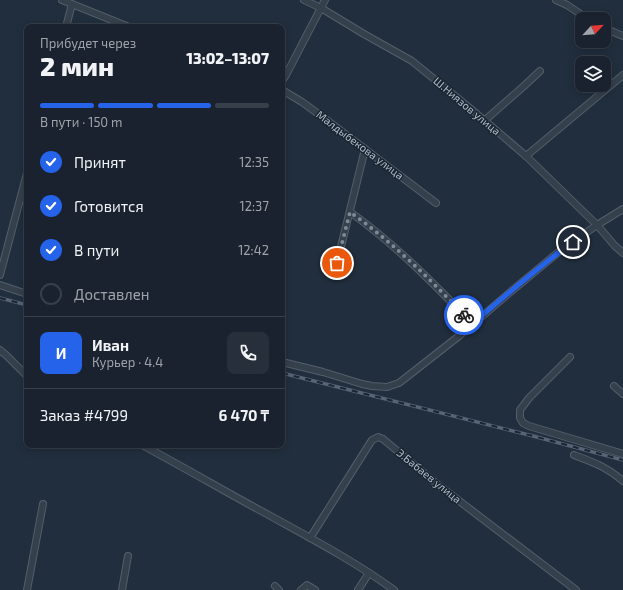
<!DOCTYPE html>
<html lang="ru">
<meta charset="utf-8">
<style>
:root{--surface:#19222e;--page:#262f3a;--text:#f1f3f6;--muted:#9fa4aa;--line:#373f4a;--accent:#2563eb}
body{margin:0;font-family:"Exo 2",sans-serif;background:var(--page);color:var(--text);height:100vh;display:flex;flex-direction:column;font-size:15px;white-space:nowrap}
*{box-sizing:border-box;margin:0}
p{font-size:13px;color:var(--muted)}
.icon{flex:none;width:22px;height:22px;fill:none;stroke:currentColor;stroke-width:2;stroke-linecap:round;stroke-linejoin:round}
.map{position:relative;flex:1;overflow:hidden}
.details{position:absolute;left:24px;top:24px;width:261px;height:424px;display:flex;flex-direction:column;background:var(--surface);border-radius:8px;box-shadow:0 2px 10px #0003,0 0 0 1px var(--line)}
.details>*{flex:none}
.needle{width:26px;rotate:64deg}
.tools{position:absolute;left:575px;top:12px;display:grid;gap:8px}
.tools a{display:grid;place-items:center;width:36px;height:36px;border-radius:8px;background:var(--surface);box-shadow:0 2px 10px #0003,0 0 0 1px var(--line);font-size:20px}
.pin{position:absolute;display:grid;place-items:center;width:34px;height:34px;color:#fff;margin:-17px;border:2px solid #fff;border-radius:50%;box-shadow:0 1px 4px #0007}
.courier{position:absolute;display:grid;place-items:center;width:40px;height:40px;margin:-20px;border:3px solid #2563eb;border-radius:50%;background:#fff;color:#222;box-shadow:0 1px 5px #0007}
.overview em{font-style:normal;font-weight:800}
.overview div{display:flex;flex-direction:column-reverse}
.overview{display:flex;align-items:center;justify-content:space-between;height:68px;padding:0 16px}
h1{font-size:26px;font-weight:800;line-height:30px}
.bar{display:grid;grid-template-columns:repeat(4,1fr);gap:6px 4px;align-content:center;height:48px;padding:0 16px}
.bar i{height:5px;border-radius:3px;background:var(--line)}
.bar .active{background:var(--accent)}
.bar p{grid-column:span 4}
.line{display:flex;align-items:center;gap:10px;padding:0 16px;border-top:1px solid var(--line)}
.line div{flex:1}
.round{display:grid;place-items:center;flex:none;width:42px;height:42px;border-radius:8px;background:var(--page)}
ol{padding:0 16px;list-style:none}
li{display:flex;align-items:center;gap:12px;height:44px}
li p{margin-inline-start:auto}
li .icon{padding:4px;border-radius:50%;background:var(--accent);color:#fff;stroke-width:4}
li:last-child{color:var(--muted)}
li i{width:22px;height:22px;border:2px solid var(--line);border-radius:50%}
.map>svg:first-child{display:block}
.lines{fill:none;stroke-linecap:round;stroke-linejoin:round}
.minor-casing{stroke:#535e6b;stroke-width:8}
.minor{stroke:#35404d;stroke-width:6}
.rail-casing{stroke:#566475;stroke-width:3.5}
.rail{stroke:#1a2532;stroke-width:2;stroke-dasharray:6;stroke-linecap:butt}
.done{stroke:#7e8a98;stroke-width:4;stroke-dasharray:0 7.2}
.route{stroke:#2563eb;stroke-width:5}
.labels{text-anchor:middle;stroke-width:3;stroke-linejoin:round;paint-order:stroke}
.street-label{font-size:11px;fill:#b0bbc9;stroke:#1a2532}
</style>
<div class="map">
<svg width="623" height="590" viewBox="0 0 623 590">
<rect width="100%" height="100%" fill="#212e3d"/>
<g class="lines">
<defs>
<g id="minor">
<path d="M 62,0 L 129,27"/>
<path d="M 556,0 L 567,5 L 588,19"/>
<path d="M 66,27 L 72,4"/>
<path d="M 604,28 L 623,36"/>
<path d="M 282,81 L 286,75 L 325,0"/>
<path d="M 282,90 L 302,102 L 324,118 L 436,203"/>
<path d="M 484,121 L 524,86 L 540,71"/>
<path d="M 526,156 L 623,75"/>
<path d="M 623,209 L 597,225 L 615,246 L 623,253"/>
<path d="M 350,212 C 395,244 434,284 473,324"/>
<path d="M 337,263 L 365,149"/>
<path d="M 0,275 L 27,173"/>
<path d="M 0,285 L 27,294"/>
<path d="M 0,350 L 6,355 L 27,376"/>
<path d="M 570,357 L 529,398 L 520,410 L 520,418 L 523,423 L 529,426 L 623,454"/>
<path d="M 282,362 L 323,372 L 362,384 L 372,386 L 387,387 L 399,383 L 459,336 L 508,294 L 561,250 L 597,225 L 526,156 L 471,109 L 412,61 L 364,34 L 321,8 L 304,0"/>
<path d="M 614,386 L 623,394"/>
<path d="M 142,445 C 187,469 231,495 276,519 C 316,541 357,563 394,590"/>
<path d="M 574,455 C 593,462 607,467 623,481"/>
<path d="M 310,538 L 372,440 L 378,437 L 383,439 L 437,484 L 576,590"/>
<path d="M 275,586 L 279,590"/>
<path d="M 27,590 L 43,504"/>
<path d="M 122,590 L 128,556"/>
<path d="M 301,590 L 307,585 L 315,590"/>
<path d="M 358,590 L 369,573"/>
</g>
</defs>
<use href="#minor" class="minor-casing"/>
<use href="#minor" class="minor"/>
<defs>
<g id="rail">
<path d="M 0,298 L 27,305"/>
<path d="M 282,373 L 533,436 L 623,460"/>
</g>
</defs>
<use href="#rail" class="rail-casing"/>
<use href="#rail" class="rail"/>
</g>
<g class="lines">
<path class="done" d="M 337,263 L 350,212 C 392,242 429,278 464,315"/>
<path class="route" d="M 464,315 L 472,324 C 505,296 538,267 573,242"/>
</g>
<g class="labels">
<g class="street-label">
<text transform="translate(467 106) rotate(40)" y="4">Ш.Ниязов улица</text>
<text transform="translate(360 145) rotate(37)" y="4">Малдыбекова улица</text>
<text transform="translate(429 476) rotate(39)" y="4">Э.Бабаев улица</text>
</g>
</g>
</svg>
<div class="tools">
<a><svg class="needle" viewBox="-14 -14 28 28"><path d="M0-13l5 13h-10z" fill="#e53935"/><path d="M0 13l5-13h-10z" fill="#9fa4aa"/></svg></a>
<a><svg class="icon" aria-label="layers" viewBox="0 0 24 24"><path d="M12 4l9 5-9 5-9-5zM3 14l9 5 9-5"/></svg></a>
</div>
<div class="pin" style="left:337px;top:263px;background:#ea580c"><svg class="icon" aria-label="bag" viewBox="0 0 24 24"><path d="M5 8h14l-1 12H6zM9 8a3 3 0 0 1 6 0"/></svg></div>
<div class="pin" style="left:573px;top:242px;background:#1f2937"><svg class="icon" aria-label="home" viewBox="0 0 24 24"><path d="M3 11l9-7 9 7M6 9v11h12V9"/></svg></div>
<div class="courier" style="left:464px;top:315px"><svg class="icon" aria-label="bike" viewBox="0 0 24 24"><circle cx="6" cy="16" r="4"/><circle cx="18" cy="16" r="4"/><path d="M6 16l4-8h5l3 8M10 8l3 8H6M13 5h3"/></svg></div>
<section class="details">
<div class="overview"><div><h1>2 мин</h1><p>Прибудет через</p></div><em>13:02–13:07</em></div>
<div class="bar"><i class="active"></i><i class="active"></i><i class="active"></i><i></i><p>В пути · 150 m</p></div>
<ol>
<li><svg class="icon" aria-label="check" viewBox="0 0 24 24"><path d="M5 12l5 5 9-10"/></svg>Принят<p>12:35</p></li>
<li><svg class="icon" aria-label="check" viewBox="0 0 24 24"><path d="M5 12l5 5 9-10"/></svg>Готовится<p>12:37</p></li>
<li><svg class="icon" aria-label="check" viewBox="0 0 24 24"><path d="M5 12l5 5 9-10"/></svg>В пути<p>12:42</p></li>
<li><i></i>Доставлен</li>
</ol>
<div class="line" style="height:72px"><b class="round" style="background:var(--accent);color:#fff">И</b><div><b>Иван</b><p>Курьер · 4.4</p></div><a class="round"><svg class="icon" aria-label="phone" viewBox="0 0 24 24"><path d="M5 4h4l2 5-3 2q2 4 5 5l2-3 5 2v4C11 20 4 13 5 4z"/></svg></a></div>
<div class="line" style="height:52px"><div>Заказ #4799</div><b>6 470 ₸</b></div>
</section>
</div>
